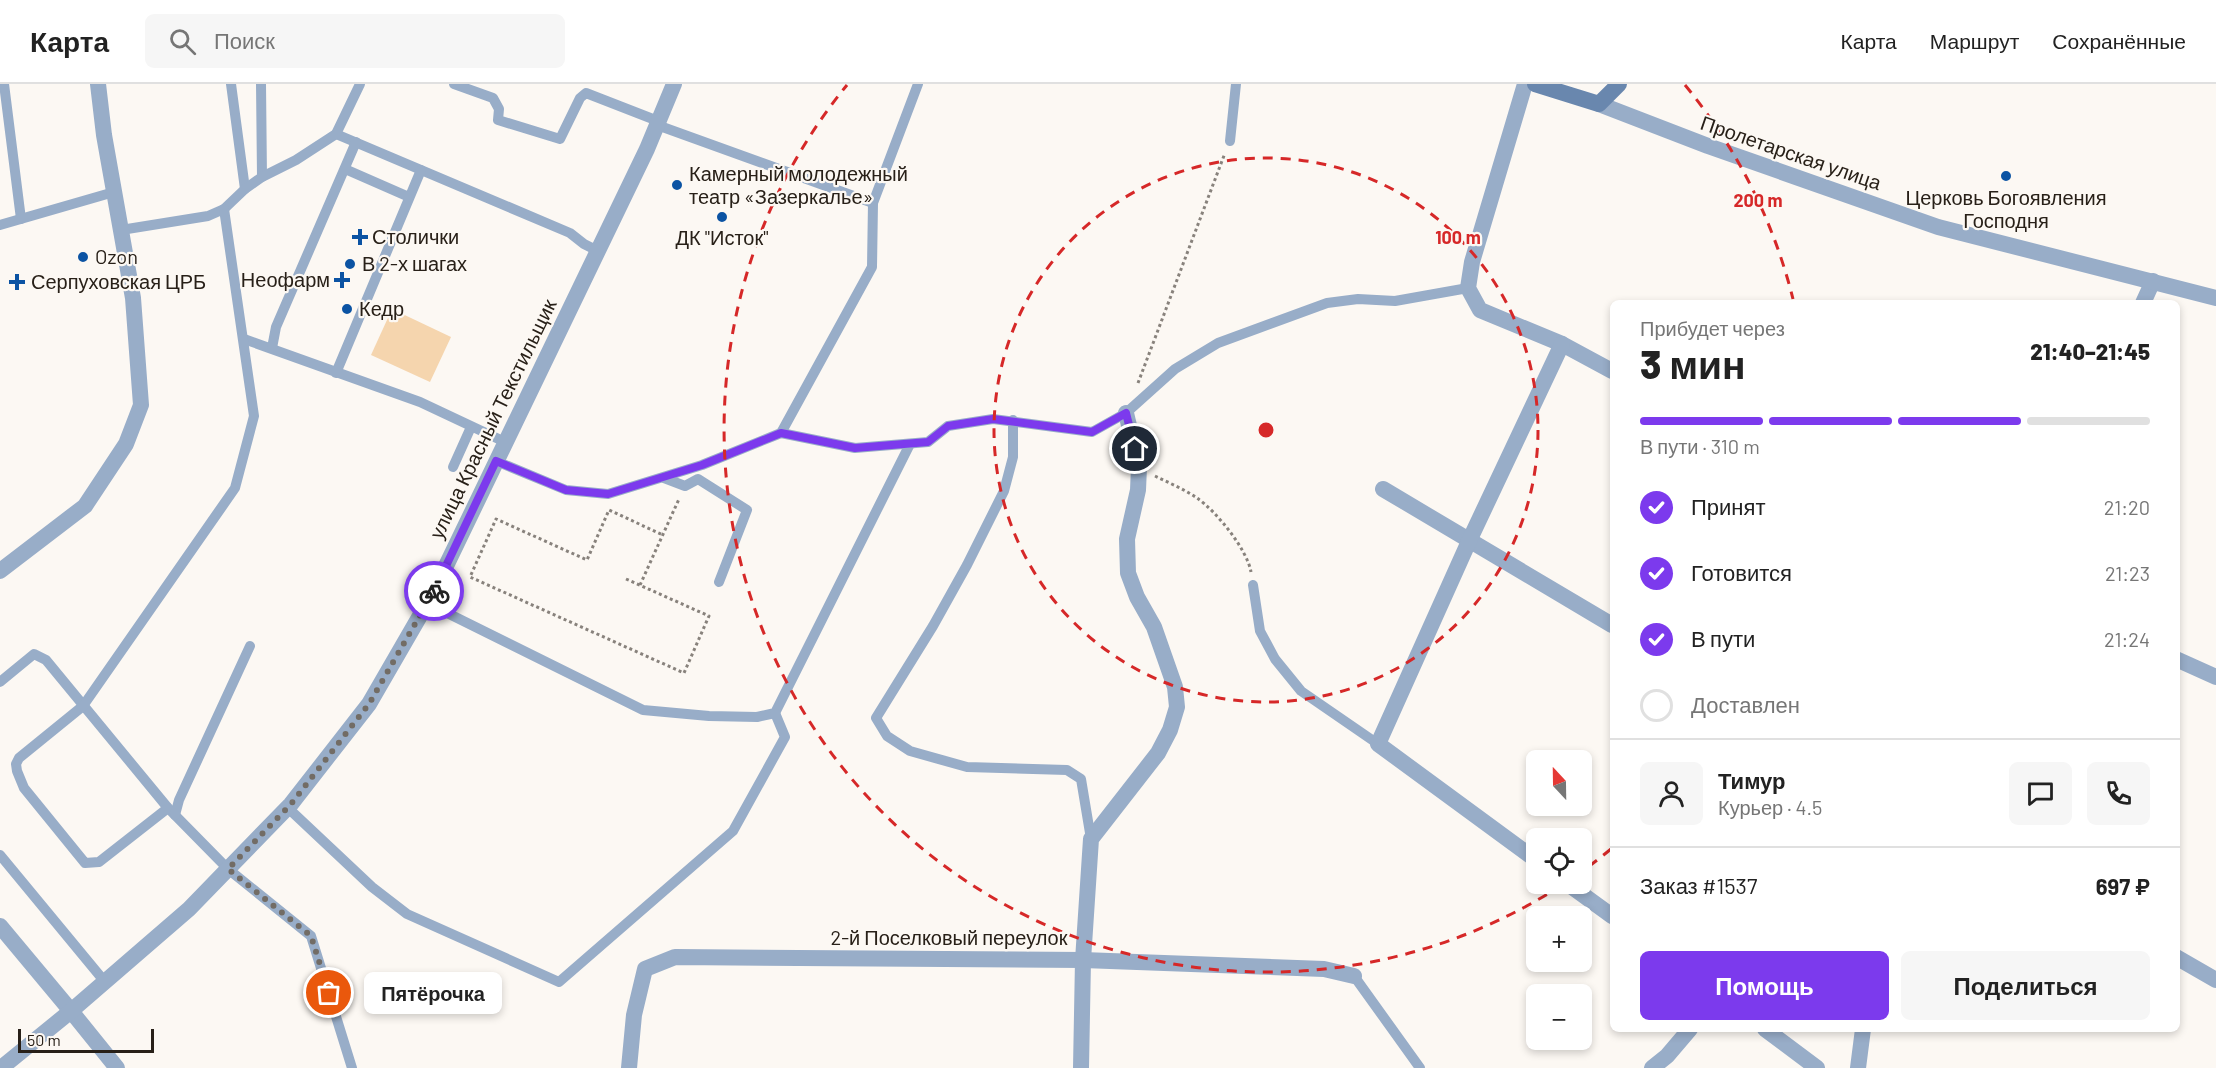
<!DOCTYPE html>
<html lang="ru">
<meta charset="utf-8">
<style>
:root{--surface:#fff;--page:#f6f6f6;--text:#222;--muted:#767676;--line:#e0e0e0;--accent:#7c3aed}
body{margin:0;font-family:Barlow,sans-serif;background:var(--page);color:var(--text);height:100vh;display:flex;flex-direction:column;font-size:22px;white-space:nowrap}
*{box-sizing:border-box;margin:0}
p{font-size:20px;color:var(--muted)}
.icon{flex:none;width:33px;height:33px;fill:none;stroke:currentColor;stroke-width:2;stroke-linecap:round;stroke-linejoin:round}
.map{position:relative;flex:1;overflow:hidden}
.sheet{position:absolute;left:1610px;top:216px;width:570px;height:732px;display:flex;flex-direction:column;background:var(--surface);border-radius:9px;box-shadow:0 3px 9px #0003}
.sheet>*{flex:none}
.needle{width:39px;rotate:338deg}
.fabs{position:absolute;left:1526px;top:666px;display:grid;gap:12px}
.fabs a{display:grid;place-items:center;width:66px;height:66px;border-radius:9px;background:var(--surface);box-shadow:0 3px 9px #0003;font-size:30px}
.scale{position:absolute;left:18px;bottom:15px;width:136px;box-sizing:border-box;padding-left:6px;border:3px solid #282018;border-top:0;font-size:16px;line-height:21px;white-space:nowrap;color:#282018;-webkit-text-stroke:4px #fcf8f3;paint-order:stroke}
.pin{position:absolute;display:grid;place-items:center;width:51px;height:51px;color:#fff;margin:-26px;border:3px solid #fff;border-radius:50%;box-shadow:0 2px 6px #0007}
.courier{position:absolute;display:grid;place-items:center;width:60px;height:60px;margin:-30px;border:4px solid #7c3aed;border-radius:50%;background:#fff;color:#222;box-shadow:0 2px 8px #0007}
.bubble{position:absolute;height:42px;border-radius:9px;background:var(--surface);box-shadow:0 3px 9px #0003;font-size:20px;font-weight:800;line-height:42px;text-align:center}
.headline em{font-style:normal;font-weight:800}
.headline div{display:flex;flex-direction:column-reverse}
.headline{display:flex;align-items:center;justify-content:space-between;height:102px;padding:0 30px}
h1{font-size:39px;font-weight:800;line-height:45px}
.bar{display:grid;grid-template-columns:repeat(4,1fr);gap:9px 6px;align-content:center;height:72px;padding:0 30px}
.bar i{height:8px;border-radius:4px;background:var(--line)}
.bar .current{background:var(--accent)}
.bar p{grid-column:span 4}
.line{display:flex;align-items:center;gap:15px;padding:0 30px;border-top:2px solid var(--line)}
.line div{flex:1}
.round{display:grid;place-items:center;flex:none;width:63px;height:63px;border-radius:9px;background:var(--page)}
ol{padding:0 30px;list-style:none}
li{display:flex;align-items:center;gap:18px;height:66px}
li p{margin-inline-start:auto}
li .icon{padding:6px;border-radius:50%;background:var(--accent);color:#fff;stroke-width:4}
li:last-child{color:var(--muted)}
li i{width:33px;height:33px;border:3px solid var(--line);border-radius:50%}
.action{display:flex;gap:12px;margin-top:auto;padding:12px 30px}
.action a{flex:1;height:69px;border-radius:9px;background:var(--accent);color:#fff;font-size:24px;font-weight:800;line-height:69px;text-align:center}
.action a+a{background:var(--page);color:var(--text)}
header{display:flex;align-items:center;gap:36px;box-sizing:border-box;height:84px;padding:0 30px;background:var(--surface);border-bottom:2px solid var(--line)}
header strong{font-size:28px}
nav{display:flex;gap:33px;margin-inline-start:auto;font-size:21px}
.search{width:420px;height:54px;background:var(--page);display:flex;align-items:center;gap:15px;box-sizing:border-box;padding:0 21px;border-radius:9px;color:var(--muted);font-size:22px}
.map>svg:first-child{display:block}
.green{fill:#f5d5ae}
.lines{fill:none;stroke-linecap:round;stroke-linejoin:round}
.path{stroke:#88827c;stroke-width:3;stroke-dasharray:3 3;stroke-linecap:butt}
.service{stroke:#98adc8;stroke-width:10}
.minor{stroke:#98adc8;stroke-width:16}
.tertiary{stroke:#98adc8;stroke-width:16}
.secondary{stroke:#6987ae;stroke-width:16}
.done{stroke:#726c65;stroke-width:6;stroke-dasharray:0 10.8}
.route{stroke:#7c3aed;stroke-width:8}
.ring{fill:none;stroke:#d62828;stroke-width:3;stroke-dasharray:10 8}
.poi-dot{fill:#0b53a3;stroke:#fcf8f3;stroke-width:2}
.labels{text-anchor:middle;stroke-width:4.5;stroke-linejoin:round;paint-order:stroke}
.street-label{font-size:20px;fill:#282018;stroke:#fcf8f3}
.poi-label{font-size:20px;fill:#282018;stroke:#fcf8f3;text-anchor:start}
.centre{fill:#d62828;stroke:#fcf8f3;stroke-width:3}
.ring-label{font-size:18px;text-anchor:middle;font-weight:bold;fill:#d62828;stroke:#fcf8f3;stroke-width:4.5;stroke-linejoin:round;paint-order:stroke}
</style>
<header>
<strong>Карта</strong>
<div class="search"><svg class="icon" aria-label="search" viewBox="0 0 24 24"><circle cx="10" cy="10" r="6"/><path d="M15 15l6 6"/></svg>Поиск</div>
<nav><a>Карта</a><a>Маршрут</a><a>Сохранённые</a></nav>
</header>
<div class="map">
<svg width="2216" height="984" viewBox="0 0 2216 984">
<rect width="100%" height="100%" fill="#fcf8f3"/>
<path class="green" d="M 392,225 L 451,253 L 430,298 L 371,271 Z"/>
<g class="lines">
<g class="path">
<path d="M 1138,299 L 1225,69"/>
<path d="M 1155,392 C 1169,399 1184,405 1197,414 C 1216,427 1247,465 1251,488"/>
<path d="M 626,495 L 709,532 L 684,589 L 470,493 L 496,435 L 587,476 L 609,426 L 663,451"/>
<path d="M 640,501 L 679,415"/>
</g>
<g class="service">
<path d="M 4,0 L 21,135"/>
<path d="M 231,0 L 245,105"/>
<path d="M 261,0 L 262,93"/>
<path d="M 454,0 L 493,14 L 499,25 L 498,36 L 560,55 L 580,14 L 586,9 L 658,37"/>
<path d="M 657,41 L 873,119"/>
<path d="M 336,50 L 570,149 L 584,160 L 598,167"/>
<path d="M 1230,57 L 1236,0"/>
<path d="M 345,85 L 409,113"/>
<path d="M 0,141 L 114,108"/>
<path d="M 121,146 L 208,132 L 224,125 L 245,105 L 262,93 L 296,76 L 336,50 L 360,0"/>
<path d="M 244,255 L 420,318 L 505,358"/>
<path d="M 272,264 L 276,243 L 356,58"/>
<path d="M 336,289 L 421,86"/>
<path d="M 1013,336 L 1013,373 L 1004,407 L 967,481 L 933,542 L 876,634 L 887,652 L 910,667 L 967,683 L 1067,686 L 1081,695 L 1091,755"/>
<path d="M 781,349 L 872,183 L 873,119 L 918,0"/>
<path d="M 496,377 L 566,406 L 608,410 L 702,381 L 781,349 L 855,364 L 928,358 L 948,342 L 993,335 L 1092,348 L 1126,329 L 1175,285 L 1218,259 L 1327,219 L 1358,215 L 1395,217 L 1468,204"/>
<path d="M 453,383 L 471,343"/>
<path d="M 664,394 L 685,402 L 698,395 L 747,426 L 719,498"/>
<path d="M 1253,501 L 1260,547 L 1275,575 L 1301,607 L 1378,660"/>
<path d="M 427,519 L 643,626 L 709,632 L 757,633 L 775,629 L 910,360"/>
<path d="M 0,598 L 34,570 L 46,576 L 168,724 L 228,785 L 311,852 L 352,984"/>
<path d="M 168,724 L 99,778 L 85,779 L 24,704 L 17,687 L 16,680 L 19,674 L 83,622 L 235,404 L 254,332 L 224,125"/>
<path d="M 288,724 L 372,803 L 407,830 L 559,898 L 733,747 L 785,653 L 775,629"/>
<path d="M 175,731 L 179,716 L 250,562"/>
<path d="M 0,771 L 105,898"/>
<path d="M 1354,892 L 1420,984"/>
</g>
<g class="minor">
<path d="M 1525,0 L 1472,178 L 1468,204 L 1480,226 L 1562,260 L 1612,287"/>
<path d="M 2143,219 L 2153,197"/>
<path d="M 1383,405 L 1612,541"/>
<path d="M 0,487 L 85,422 L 126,360 L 141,321 L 133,214 L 104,51 L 98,0"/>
<path d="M 2176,575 L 2216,593"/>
<path d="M 1536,776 L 1378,660 L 1470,455 L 1562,260"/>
<path d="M 1568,800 L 1612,832"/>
<path d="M 0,842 L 71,927"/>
<path d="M 2176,873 L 2216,896"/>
<path d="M 1765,945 L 1817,984"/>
<path d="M 629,984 L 634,931 L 645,885 L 675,873 L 1083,876 L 1324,885 L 1354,892"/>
<path d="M 1081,984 L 1083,876 L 1091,755 L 1158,669 L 1170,646 L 1177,623 L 1175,603 L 1154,543 L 1137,513 L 1128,489 L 1127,455 L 1138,406 L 1139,383 L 1126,329"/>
<path d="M 1652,984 L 1667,972 L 1690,945"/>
<path d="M 1858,984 L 1863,945"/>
</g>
<g class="tertiary">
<path d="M 1599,20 L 1708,62 L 1938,143 L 2216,214"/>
<path d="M 71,927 L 117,984"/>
<path d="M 1,984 L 71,927 L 189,825 L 291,720 L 369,620 L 432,511 L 647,65 L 674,0"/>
</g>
<path class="secondary" d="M 1535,0 L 1599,20 L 1619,0"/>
</g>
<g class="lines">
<path class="done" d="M 329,909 L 311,852 L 228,785 L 291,720 L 369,620 L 434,507"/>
<path class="route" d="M 434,507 L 496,377 L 566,406 L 608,410 L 702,381 L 781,349 L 855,364 L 928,358 L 948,342 L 993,335 L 1092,348 L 1126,329 L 1135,365"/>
</g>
<g class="ring">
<circle cx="1266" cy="346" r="272"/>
<path d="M1611 765A543 543 0 0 1 1581 788M1562 801A543 543 0 0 1 847 1M1685 1A543 543 0 0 1 1793 215"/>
</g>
<g class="poi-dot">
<circle cx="2006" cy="92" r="6"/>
<circle cx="677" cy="101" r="6"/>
<circle cx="722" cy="133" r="6"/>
<path d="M357 144h6v6h6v6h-6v6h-6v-6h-6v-6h6z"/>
<circle cx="83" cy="173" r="6"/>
<circle cx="350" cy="180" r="6"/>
<path d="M339 187h6v6h6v6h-6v6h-6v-6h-6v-6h6z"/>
<path d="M14 189h6v6h6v6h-6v6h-6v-6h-6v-6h6z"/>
<circle cx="347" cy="225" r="6"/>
</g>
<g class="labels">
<g class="street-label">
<text transform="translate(1791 69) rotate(19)" y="7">Пролетарская улица</text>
<text transform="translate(493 335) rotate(-64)" y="7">улица Красный Текстильщик</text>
<text x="949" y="861">2-й Поселковый переулок</text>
</g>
<g class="poi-label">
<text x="689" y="97">Камерный молодежный<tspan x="689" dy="23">театр «Зазеркалье»</tspan></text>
<text x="2006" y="121" text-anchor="middle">Церковь Богоявления<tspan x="2006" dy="23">Господня</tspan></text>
<text x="372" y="160">Столички</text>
<text x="722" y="161" text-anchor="middle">ДК "Исток"</text>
<text x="95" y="180">Ozon</text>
<text x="362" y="187">В 2-х шагах</text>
<text x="330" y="203" text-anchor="end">Неофарм</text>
<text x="31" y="205">Серпуховская ЦРБ</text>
<text x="359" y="232">Кедр</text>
</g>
</g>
<circle cx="1266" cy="346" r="9" class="centre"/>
<g class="ring-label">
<text x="1758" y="123">200 m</text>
<text x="1458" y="160">100 m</text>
</g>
</svg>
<div class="fabs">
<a><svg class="needle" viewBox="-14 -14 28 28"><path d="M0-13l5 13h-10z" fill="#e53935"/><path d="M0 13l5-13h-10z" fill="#767676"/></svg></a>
<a><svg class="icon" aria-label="locate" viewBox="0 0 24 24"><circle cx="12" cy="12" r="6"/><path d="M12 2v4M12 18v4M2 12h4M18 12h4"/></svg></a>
<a>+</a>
<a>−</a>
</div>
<div class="scale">50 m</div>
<div class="pin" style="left:329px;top:909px;background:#ea580c"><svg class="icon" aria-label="bag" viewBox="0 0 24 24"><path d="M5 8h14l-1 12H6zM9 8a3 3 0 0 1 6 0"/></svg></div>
<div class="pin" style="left:1135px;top:365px;background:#1f2937"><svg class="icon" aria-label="home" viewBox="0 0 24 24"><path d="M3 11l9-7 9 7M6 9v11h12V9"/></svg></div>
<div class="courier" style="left:434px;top:507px"><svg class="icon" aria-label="bike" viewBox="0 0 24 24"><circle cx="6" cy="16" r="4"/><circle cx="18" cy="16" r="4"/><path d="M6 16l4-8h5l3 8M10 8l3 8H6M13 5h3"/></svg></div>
<div class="bubble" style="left:364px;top:888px;width:138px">Пятёрочка</div>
<section class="sheet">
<div class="headline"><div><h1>3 мин</h1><p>Прибудет через</p></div><em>21:40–21:45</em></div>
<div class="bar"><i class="current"></i><i class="current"></i><i class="current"></i><i></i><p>В пути · 310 m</p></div>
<ol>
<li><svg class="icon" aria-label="check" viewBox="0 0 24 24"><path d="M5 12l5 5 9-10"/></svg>Принят<p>21:20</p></li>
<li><svg class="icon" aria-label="check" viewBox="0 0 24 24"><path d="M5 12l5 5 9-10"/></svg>Готовится<p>21:23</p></li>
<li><svg class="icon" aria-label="check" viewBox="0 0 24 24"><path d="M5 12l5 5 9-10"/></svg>В пути<p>21:24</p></li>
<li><i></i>Доставлен</li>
</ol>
<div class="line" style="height:108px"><a class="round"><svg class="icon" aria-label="person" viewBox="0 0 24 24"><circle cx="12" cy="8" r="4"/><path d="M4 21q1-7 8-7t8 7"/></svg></a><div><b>Тимур</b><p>Курьер · 4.5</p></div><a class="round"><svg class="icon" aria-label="chat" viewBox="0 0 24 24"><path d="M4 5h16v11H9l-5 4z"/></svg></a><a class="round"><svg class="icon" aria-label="phone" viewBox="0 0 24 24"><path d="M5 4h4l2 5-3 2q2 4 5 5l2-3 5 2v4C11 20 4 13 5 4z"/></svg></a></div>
<div class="line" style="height:78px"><div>Заказ #1537</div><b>697 ₽</b></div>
<div class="action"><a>Помощь</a><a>Поделиться</a></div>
</section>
</div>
